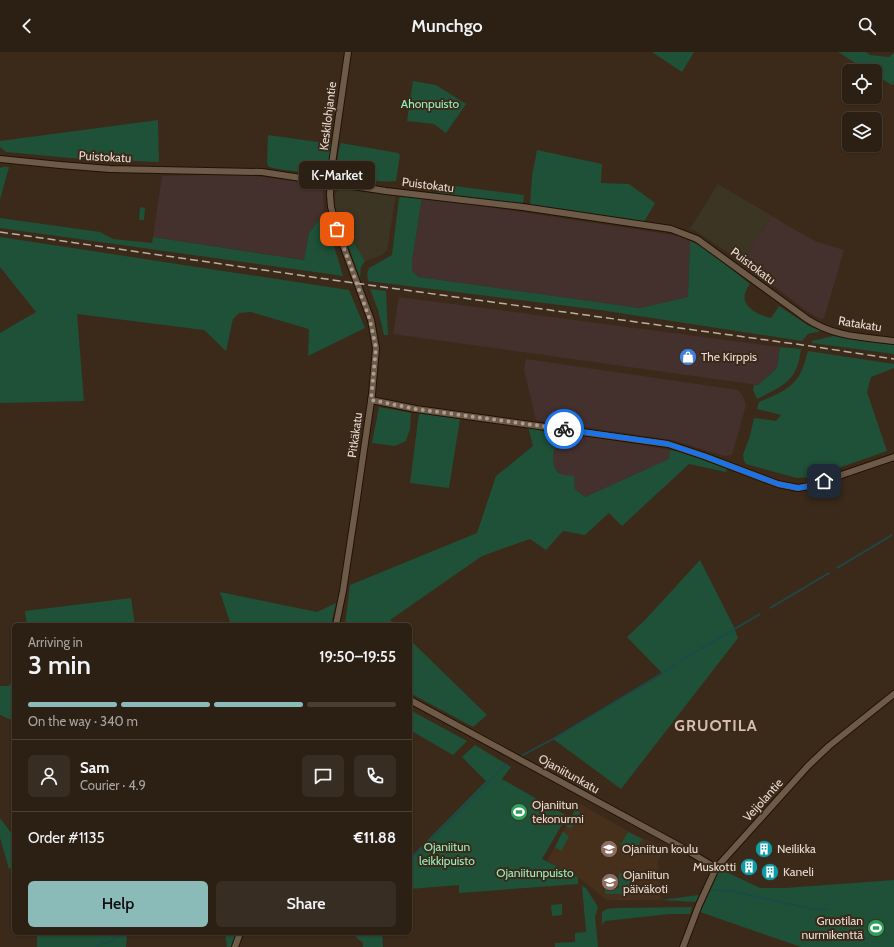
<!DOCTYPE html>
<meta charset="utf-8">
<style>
:root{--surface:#2c2014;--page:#382d22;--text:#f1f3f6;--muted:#a6a3a0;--line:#483e34;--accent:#8bbbb9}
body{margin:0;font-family:Cabin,sans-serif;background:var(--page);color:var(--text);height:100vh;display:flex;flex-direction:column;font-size:15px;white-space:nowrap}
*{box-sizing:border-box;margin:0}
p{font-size:13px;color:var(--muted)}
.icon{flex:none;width:22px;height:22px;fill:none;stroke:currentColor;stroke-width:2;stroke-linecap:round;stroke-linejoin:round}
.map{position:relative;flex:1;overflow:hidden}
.panel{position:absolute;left:12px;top:571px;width:400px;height:312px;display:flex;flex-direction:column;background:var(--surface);border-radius:6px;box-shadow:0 1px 3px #0004,0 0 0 1px var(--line)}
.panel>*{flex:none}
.controls{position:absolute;left:842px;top:12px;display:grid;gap:8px}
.controls a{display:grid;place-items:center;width:40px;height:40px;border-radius:6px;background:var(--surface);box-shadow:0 1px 3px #0004,0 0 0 1px var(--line);font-size:20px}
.pin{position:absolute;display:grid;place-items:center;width:34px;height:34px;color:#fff;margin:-17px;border-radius:8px;box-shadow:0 2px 6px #0006}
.courier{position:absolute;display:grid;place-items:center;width:40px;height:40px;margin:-20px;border:3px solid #1a73e8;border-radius:50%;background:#fff;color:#222;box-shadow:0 1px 5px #0007}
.bubble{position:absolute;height:28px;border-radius:6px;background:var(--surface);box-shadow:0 1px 3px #0004,0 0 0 1px var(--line);font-size:13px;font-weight:600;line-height:28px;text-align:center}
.summary em{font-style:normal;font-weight:600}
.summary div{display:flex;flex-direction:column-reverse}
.summary{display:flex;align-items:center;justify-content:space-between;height:68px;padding:0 16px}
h1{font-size:26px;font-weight:600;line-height:30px}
.bar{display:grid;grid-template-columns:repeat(4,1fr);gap:6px 4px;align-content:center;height:48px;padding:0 16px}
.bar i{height:5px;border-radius:3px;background:var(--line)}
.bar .active{background:var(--accent)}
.bar p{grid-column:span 4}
.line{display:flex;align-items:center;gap:10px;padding:0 16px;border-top:1px solid var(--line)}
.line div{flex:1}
.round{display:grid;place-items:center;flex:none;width:42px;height:42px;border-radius:6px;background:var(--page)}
.cta{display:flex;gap:8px;margin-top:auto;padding:8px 16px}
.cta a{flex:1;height:46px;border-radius:6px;background:var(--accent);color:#111;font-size:16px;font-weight:600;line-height:46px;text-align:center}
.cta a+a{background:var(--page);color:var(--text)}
header{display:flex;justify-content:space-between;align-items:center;height:52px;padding:0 16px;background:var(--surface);font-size:18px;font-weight:600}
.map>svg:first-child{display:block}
.commercial{fill:#3c3524}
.industrial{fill:#44302c}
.built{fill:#462f1b}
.green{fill:#1f5038}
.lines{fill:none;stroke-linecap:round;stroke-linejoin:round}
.stream{stroke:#1b494d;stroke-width:1.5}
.minor-casing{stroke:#221204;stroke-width:8}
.minor{stroke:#6e5a49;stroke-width:6}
.rail{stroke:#bcafa4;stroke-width:1.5;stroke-dasharray:8 4;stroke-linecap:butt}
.done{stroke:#ab9d92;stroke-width:4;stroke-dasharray:0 7.2}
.route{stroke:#1a73e8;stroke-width:5}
.labels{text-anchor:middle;stroke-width:4;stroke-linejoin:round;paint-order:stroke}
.park-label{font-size:12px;fill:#93f1c0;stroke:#3b2a1a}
.street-label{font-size:12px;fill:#e7dbd2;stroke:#3b2a1a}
.poi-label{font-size:12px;fill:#e7dbd2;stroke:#3b2a1a;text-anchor:start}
.district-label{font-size:16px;font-weight:bold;letter-spacing:1px;fill:#d4bdaa;stroke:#3b2a1a}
</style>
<header><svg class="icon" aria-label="back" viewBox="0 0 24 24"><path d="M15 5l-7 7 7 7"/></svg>Munchgo<svg class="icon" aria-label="search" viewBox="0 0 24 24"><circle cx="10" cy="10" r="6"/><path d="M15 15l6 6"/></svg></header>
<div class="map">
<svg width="894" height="895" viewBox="0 0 894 895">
<rect width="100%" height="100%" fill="#3b2a1a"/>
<g class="commercial">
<path d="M 718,132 L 772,164 L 742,210 L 696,179 L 690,177 Z"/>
<path d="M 339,137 L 396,143 L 387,198 L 382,203 L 365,209 L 349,183 L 341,175 L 335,156 L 335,142 Z"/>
</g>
<g class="industrial">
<path d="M 241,122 L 310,131 L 310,132 L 321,134 L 323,137 L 324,161 L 309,181 L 305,208 L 153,185 L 162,124 Z"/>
<path d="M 422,145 L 680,184 L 690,189 L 688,245 L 640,256 L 419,225 L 412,219 L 412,210 Z"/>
<path d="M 772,164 L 788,174 L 817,190 L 844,198 L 824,266 L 820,267 L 808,260 L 742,210 Z"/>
<path d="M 399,245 L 780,295 L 777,316 L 758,333 L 393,282 Z"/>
<path d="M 526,307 L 738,338 L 743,344 L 746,353 L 732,403 L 724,404 L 672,388 L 536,368 L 524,318 Z"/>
<path d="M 559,379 L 670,398 L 670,407 L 585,445 L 575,437 L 556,417 L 553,413 L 553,408 Z"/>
</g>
<path class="built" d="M 579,751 L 624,777 L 644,787 L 666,795 L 658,809 L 661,848 L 607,848 L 578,825 L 547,809 Z"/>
<g class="green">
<path d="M 652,0 L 694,0 L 682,20 Z"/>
<path d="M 838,0 L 866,0 L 870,3 L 889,5 L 894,1 L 894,31 L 892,33 L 875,23 L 875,19 L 868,19 Z"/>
<path d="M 413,29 L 436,33 L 466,52 L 446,81 L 434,72 L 407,69 Z"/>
<path d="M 158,68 L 159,110 L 70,106 L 6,100 L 0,95 L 0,89 Z"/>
<path d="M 268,83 L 332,92 L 328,118 L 322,122 L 284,118 L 269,115 L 267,111 Z"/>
<path d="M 341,91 L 398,101 L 400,103 L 396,129 C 384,131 347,126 337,120 L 336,117 L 339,97 Z"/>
<path d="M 537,98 L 602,112 L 601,131 L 629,132 L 655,151 L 644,170 L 530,153 L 532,124 Z"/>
<path d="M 2,115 L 9,115 L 0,148 L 0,116 Z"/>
<path d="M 447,133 L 524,143 L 523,152 L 436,141 L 438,135 Z"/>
<path d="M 402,143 L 422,145 L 412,210 L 412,219 L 419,225 L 640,256 L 688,245 L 690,189 L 705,196 L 750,232 C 735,251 754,262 771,266 L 779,254 L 809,274 L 821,279 L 808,282 L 802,289 L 600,258 L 368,229 L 367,222 L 369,216 L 392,203 L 399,146 Z"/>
<path d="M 140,155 L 145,156 L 144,168 L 139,168 Z"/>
<path d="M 324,161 L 343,224 L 0,176 L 0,166 L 100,180 L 113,187 L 152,191 L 153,185 L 304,208 L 309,181 Z"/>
<path d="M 341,175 L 349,183 L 365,209 L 361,215 L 360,226 Z"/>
<path d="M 0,185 L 349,238 L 365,276 L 308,304 L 309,277 L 251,260 L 239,261 L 233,267 L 226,299 L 204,278 L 77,262 L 84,349 L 0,351 L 0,281 L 36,260 L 0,215 Z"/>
<path d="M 370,237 L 386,239 L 388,283 L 384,283 L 378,258 Z"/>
<path d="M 833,284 L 894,293 L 894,302 L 812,291 L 812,289 Z"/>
<path d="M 780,295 L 801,297 C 797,330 784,333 757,347 L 753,338 L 754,333 L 758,333 L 777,316 Z"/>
<path d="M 808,299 L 894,312 L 894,316 L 871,325 L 867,340 L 887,399 L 813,425 L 797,426 L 746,412 L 744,409 L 743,403 L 750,384 L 754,366 L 776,369 L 781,363 L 757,357 L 759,350 C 775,343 793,337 801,320 C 804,314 806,306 808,299 Z"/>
<path d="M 379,355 L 411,361 L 410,377 L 406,389 L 395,394 L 372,391 Z"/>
<path d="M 419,361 L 460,367 L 449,436 L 410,431 Z"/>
<path d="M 528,375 L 558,383 C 556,395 547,414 561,422 C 564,424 570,423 574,424 L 575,437 L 585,445 L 669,407 L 670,398 L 681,400 L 724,415 L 727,417 L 726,420 L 689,412 L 622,474 L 609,461 L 585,483 L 563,479 L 546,498 L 530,487 L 482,504 L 390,568 L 395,573 L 345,573 L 350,533 L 477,481 L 496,424 L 533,394 Z"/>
<path d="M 700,508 L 733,573 L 738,586 L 621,737 L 553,687 L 663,622 L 627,585 L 645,568 Z"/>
<path d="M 220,540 L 317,560 L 336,551 L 331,573 L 231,573 Z"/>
<path d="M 131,546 L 135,573 L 27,573 L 25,559 Z"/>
<path d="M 410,588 L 487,663 L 473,675 L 410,641 Z"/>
<path d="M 14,629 L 14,669 L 0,663 L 0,634 L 8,634 Z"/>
<path d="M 410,658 L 467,689 L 453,703 L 410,678 Z"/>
<path d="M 475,693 L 511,715 L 502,727 L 567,764 L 542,807 L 578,825 L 578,832 L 459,841 L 459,833 L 410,837 L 410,806 L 486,729 L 462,705 Z"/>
<path d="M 575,758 L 580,760 L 571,777 L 566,774 Z"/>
<path d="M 0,766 L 14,785 L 14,812 L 9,817 L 0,786 Z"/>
<path d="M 563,779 L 569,785 L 561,799 L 555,795 Z"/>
<path d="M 628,780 L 642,787 L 637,796 L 632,794 L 630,798 L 620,793 Z"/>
<path d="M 720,817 L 760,836 L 785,836 L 894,828 L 894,895 L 801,895 L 700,860 Z"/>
<path d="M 633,820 L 633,842 L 605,842 L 605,837 L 619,836 L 619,821 Z"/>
<path d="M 582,834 L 586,836 L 598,855 L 595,865 L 598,895 L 555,895 L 555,891 L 575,890 L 575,881 L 586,880 Z"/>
<path d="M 699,843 L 696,850 L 661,848 Z"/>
<path d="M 562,852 L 562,863 L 552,864 L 551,853 Z"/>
<path d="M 692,855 L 690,862 L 669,862 L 605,869 L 603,871 L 602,875 L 602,860 L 607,857 L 616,856 Z"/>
<path d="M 37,881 L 127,881 L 126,895 L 37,895 Z"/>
<path d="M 225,881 L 236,881 L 232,895 L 227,895 Z"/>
<path d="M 359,881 L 382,881 L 383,895 L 363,895 L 363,891 L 356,885 Z"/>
</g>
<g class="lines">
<g class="stream">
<path d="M 837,516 L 892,483"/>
<path d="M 770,556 L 829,521"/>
<path d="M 682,608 L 760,562"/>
<path d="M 521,704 L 553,687 L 676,613"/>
<path d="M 410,808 L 507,712"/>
<path d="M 713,838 L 733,839 L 775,849 L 812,857 L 827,857"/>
<path d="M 96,895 L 101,891 L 108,891 L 121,881"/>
</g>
<defs>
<g id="minor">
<path d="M 0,107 L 60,113 L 110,117 L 262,120 L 386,139 L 523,155 L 671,177 L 697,187 L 807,267 C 834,285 863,285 894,289"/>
<path d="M 371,348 L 416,357 L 668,392 L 704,404 L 778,432 L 798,436 L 809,434 L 894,405"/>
<path d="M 336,573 L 343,539 L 356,453 L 372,342 L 376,296 L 371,268 L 337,177 L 331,155 L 330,143 L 331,119 L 348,0"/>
<path d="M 410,648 L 683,796 L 716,816"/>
<path d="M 235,895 L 240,881"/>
<path d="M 683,895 L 699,853 L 716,816 L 808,714 L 829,694 L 894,642"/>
</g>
</defs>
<use href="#minor" class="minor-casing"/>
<use href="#minor" class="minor"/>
<path class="rail" d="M 0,180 L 340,229 L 810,294 L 894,307"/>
</g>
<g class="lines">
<path class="done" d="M 337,177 L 370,268 L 376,296 L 371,348 L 416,357 L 564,377"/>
<path class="route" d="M 564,377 L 668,392 L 704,404 L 778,432 L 798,436 L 810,434 L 824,429"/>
</g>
<defs>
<symbol id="shop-disc" viewBox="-11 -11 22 22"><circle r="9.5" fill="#3f7fe0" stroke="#3b2a1a"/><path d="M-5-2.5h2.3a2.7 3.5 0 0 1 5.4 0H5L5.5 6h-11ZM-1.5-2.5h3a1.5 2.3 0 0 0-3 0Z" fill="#fff"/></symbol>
<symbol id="stadium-disc" viewBox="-11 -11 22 22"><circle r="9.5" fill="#2e9e5b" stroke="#3b2a1a"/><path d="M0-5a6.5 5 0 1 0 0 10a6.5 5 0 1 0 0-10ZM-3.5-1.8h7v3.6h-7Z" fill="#fff"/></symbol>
<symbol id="school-disc" viewBox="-11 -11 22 22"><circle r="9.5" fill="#8d6e63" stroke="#3b2a1a"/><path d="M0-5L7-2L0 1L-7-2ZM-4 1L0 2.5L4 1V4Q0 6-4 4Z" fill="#fff"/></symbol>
<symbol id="building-disc" viewBox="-11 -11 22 22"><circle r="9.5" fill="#0f9aa8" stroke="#3b2a1a"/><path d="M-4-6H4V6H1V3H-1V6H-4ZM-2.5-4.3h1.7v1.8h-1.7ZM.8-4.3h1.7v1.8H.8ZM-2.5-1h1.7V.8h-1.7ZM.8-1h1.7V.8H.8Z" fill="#fff"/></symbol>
</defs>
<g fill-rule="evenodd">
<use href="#shop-disc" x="678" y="295" width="20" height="20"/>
<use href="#stadium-disc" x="509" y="750" width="20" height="20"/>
<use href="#school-disc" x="599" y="787" width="20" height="20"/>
<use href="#building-disc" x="754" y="787" width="20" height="20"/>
<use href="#building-disc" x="739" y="805" width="20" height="20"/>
<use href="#building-disc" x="760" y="810" width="20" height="20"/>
<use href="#school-disc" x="600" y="820" width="20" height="20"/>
<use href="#stadium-disc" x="866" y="866" width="20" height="20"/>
</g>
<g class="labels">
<g class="park-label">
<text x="430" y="56">Ahonpuisto</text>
<text x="447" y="799">Ojaniitun<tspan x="447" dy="14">leikkipuisto</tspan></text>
<text x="535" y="825">Ojaniitunpuisto</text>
</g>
<g class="street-label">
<text transform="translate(328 64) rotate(-83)" y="4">Keskilohjantie</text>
<text transform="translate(105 105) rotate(3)" y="4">Puistokatu</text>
<text transform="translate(428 133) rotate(7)" y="4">Puistokatu</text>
<text transform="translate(753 214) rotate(37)" y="4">Puistokatu</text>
<text transform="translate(860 272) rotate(9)" y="4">Ratakatu</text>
<text transform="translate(355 383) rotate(-82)" y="4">Pitkäkatu</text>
<text transform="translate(569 722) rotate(29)" y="4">Ojaniitunkatu</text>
<text transform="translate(763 748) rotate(-48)" y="4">Veijolantie</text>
</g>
<g class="poi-label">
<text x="701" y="309">The Kirppis</text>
<text x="532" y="757">Ojaniitun<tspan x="532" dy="14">tekonurmi</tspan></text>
<text x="622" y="801">Ojaniitun koulu</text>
<text x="777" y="801">Neilikka</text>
<text x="736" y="819" text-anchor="end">Muskotti</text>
<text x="783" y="824">Kaneli</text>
<text x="623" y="827">Ojaniitun<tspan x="623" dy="14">päiväkoti</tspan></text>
<text x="863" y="873" text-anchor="end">Gruotilan<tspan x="863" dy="14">nurmikenttä</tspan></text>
</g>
<g class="district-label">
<text x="716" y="679">GRUOTILA</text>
</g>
</g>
</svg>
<div class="controls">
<a><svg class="icon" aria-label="locate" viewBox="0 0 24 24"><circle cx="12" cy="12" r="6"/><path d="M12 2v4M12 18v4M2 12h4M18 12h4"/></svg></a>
<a><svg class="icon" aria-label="layers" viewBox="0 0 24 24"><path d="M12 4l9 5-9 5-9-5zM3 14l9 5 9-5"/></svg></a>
</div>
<div class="pin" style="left:337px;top:177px;background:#ea580c"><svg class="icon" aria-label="bag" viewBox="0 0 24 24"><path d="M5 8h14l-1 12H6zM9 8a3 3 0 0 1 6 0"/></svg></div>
<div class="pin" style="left:824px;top:429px;background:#1f2937"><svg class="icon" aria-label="home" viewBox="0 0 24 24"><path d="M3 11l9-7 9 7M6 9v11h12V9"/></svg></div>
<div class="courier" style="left:564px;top:377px"><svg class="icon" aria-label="bike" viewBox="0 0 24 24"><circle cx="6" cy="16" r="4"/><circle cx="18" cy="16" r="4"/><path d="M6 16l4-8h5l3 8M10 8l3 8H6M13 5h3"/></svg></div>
<div class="bubble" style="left:299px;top:109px;width:76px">K-Market</div>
<section class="panel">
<div class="summary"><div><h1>3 min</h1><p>Arriving in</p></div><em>19:50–19:55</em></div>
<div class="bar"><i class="active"></i><i class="active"></i><i class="active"></i><i></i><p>On the way · 340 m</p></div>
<div class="line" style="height:72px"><a class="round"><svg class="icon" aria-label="person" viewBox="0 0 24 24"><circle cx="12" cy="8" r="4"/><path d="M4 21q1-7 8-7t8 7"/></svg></a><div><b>Sam</b><p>Courier · 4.9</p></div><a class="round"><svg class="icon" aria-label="chat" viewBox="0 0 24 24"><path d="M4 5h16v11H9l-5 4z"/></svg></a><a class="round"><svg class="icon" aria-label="phone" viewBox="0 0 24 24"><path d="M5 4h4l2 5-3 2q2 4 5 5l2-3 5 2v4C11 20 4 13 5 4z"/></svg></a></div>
<div class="line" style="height:52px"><div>Order #1135</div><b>€11.88</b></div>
<div class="cta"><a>Help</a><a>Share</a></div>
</section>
</div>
